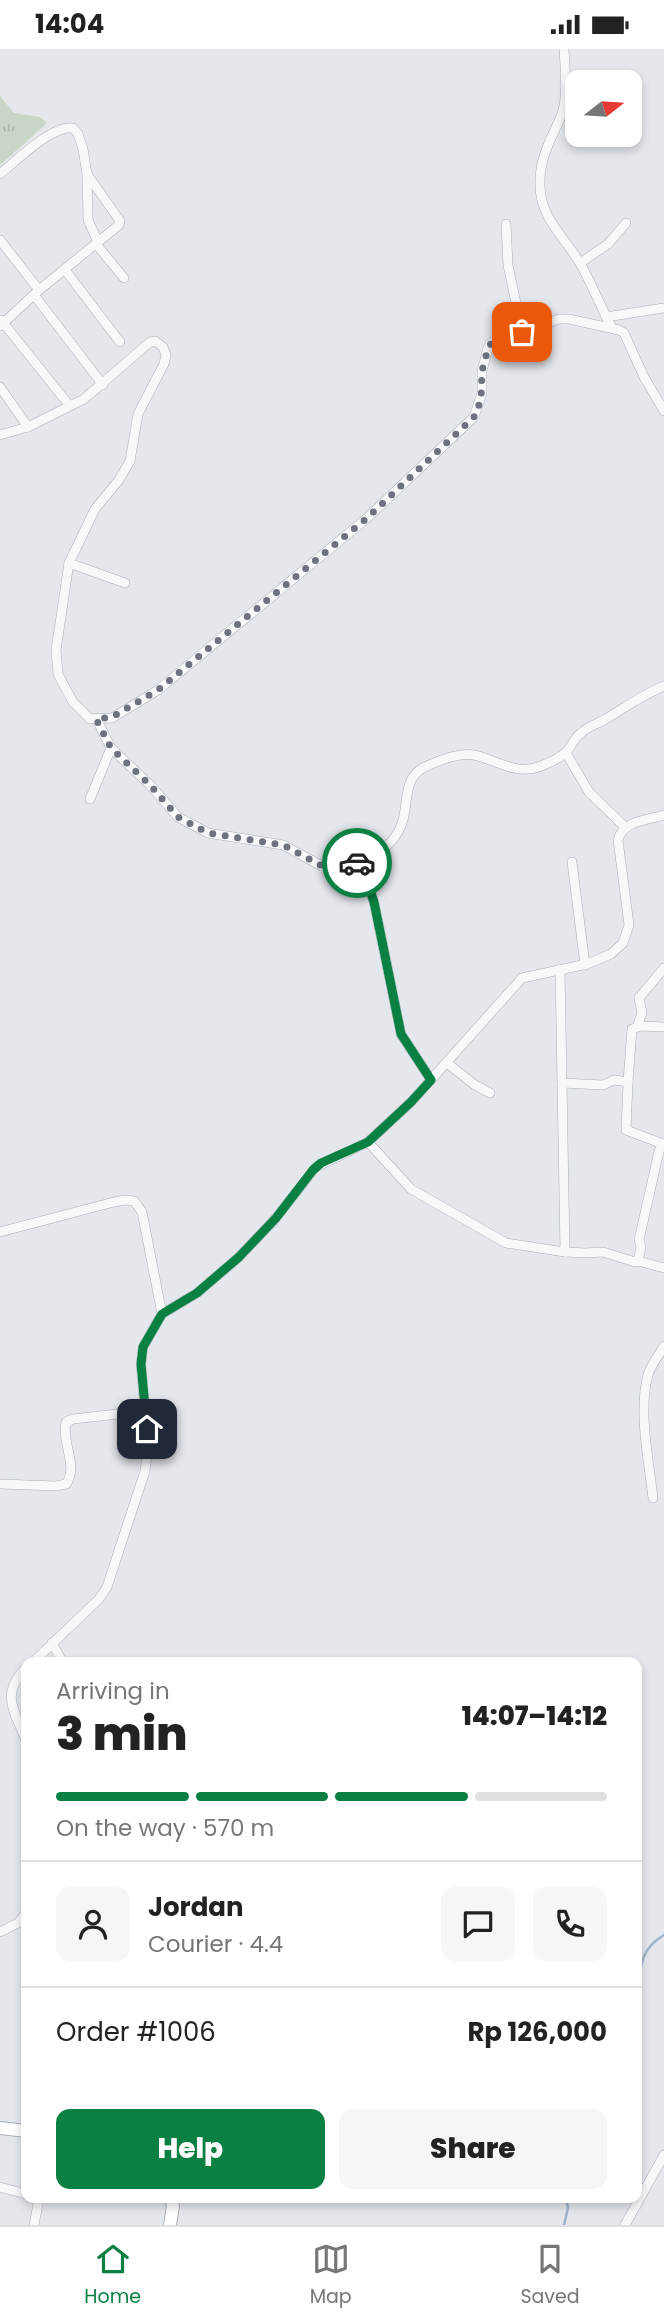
<!DOCTYPE html>
<meta charset="utf-8">
<style>
:root{--surface:#fff;--page:#f6f6f6;--text:#222;--muted:#767676;--line:#e0e0e0;--accent:#0b8043}
body{margin:0;font-family:Poppins,sans-serif;background:var(--page);color:var(--text);height:100vh;display:flex;flex-direction:column;font-size:26px;white-space:nowrap}
*{box-sizing:border-box;margin:0}
p{font-size:23px;color:var(--muted)}
.icon{flex:none;width:38px;height:38px;fill:none;stroke:currentColor;stroke-width:2;stroke-linecap:round;stroke-linejoin:round}
.map{position:relative;flex:1;overflow:hidden}
.side{position:absolute;left:21px;top:1608px;width:621px;height:546px;display:flex;flex-direction:column;background:var(--surface);border-radius:14px;box-shadow:0 4px 10px #0003}
.side>*{flex:none}
.needle{width:46px;rotate:73deg}
.controls{position:absolute;left:565px;top:21px;display:grid;gap:14px}
.controls a{display:grid;place-items:center;width:77px;height:77px;border-radius:14px;background:var(--surface);box-shadow:0 4px 10px #0003;font-size:35px}
.pin{position:absolute;display:grid;place-items:center;width:60px;height:60px;color:#fff;margin:-30px;border-radius:14px;box-shadow:0 4px 10px #0006}
.courier{position:absolute;display:grid;place-items:center;width:70px;height:70px;margin:-35px;border:5px solid #0b8043;border-radius:50%;background:#fff;color:#222;box-shadow:0 2px 9px #0007}
.summary em{font-style:normal;font-weight:800}
.summary div{display:flex;flex-direction:column-reverse}
.summary{display:flex;align-items:center;justify-content:space-between;height:119px;padding:0 35px}
h1{font-size:46px;font-weight:800;line-height:52px}
.bar{display:grid;grid-template-columns:repeat(4,1fr);gap:10px 7px;align-content:center;height:84px;padding:0 35px}
.bar i{height:9px;border-radius:5px;background:var(--line)}
.bar .selected{background:var(--accent)}
.bar p{grid-column:span 4}
.line{display:flex;align-items:center;gap:18px;padding:0 35px;border-top:2px solid var(--line)}
.line div{flex:1}
.round{display:grid;place-items:center;flex:none;width:74px;height:74px;border-radius:14px;background:var(--page)}
.button{display:flex;gap:14px;margin-top:auto;padding:14px 35px}
.button a{flex:1;height:80px;border-radius:14px;background:var(--accent);color:#fff;font-size:28px;font-weight:800;line-height:80px;text-align:center}
.button a+a{background:var(--page);color:var(--text)}
.status{display:flex;justify-content:space-between;align-items:center;height:49px;padding:0 35px;background:var(--surface);direction:ltr}
.status svg{height:19px;fill:currentColor}
.menu{display:flex;justify-content:space-around;align-items:center;height:98px;border-top:2px solid var(--line);background:var(--surface);font-size:19px;color:var(--muted)}
.menu a{display:grid;justify-items:center;gap:4px}
.menu .selected{color:var(--accent)}
.map>svg:first-child{display:block}
.grass{fill:url(#grass-tufts)}
.lines{fill:none;stroke-linecap:round;stroke-linejoin:round}
.stream{stroke:#9fb4cc;stroke-width:2.5}
.street-casing{stroke:#a9aeb7;stroke-width:10}
.secondary-casing{stroke:#a9aeb7;stroke-width:14}
.street{stroke:#f7f8fa;stroke-width:9}
.secondary{stroke:#fff;stroke-width:12}
.done{stroke:#6c737f;stroke-width:7;stroke-dasharray:0 12.6}
.route{stroke:#0b8043;stroke-width:9}
</style>
<div class="status"><b>14:04</b><svg viewBox="0 0 49 12"><path d="M0 12V9h3v3zM5 12V6h3v6zM10 12V3h3v9zM15 12V0h3v12zM26 1h20v11H26zM47 4h2v5h-2z"/></svg></div>
<div class="map">
<svg width="664" height="2176" viewBox="0 0 664 2176">
<defs>
<pattern id="grass-tufts" width="24" height="20" patternUnits="userSpaceOnUse" patternTransform="scale(1.75)"><rect width="24" height="20" fill="#c9d6c5"/><path d="M3 7l-1-3M5 7V3M7 7l1-3M15 17l-1-3M17 17v-4M19 17l1-3" fill="none" stroke="#adb8ab"/></pattern>
</defs>
<rect width="100%" height="100%" fill="#e4e7ec"/>
<path class="grass" d="M 0,47 L 14,64 L 40,68 L 46,73 L 45,76 L 0,116 Z"/>
<g class="lines">
<g class="stream">
<path d="M 637,1953 C 641,1925 636,1902 664,1886"/>
<path d="M 564,2176 L 568,2159 L 566,2149"/>
</g>
<defs>
<g id="street">
<path d="M 564,0 C 565,18 568,48 562,65 C 552,89 539,108 540,136 C 540,170 566,189 581,216 C 593,237 601,259 612,279"/>
<path d="M 0,125 C 16,112 52,76 73,79 L 78,85 L 83,100 L 87,125 L 88,171 L 98,193 L 39,241 L 0,277"/>
<path d="M 87,125 L 120,172 L 119,176 L 98,193"/>
<path d="M 506,175 L 508,216 L 522,283"/>
<path d="M 0,191 L 39,241"/>
<path d="M 96,195 L 124,229"/>
<path d="M 580,214 L 608,195 L 626,174"/>
<path d="M 65,221 L 120,293"/>
<path d="M 34,246 L 103,336"/>
<path d="M 606,268 L 664,259"/>
<path d="M 1,271 L 69,356"/>
<path d="M 0,338 L 28,378"/>
<path d="M 0,386 L 28,378 L 84,350 L 150,293 L 155,292 L 163,298 L 166,306 L 164,315 L 138,365 L 130,412 L 119,431 L 95,460 L 69,514 L 56,601 L 58,625 L 73,653 L 90,670 L 112,669 L 158,641 L 366,470 L 474,368 L 482,344 L 482,322 L 488,299 L 492,293 L 559,270 L 569,270 L 619,281 L 624,284 L 644,328 L 664,362"/>
<path d="M 69,514 L 125,534"/>
<path d="M 96,669 L 111,699 L 150,736 L 178,768 L 208,784 L 283,796 L 322,817 C 352,824 395,802 403,771 C 408,753 404,729 423,719 C 436,712 460,703 474,706 C 497,711 516,727 541,717 C 549,714 562,708 568,701 C 572,696 575,688 581,684 C 587,678 597,675 604,671 C 626,658 640,647 664,637"/>
<path d="M 566,704 L 589,743 L 625,778"/>
<path d="M 90,750 L 111,699"/>
<path d="M 360,813 L 374,853 L 401,985 L 431,1031"/>
<path d="M 572,813 L 585,916"/>
<path d="M 637,978 L 642,964 L 639,949 L 664,919"/>
<path d="M 447,1014 L 475,1036 L 490,1044"/>
<path d="M 628,1033 L 626,1081 L 663,1095"/>
<path d="M 562,1034 L 603,1036 L 614,1031 L 628,1033 L 632,980 L 641,977 L 664,978"/>
<path d="M 368,1093 L 411,1140 L 506,1194 L 565,1203 L 560,920"/>
<path d="M 0,1183 L 114,1153 L 125,1151 L 134,1152 L 142,1163 L 162,1265"/>
<path d="M 565,1203 L 586,1204 L 603,1203 L 635,1213 L 638,1212 L 641,1198 L 639,1191 L 659,1102 L 664,1094"/>
<path d="M 638,1212 L 664,1219"/>
<path d="M 0,1435 L 56,1437 L 66,1435 C 79,1418 61,1393 66,1373 L 73,1370 L 145,1362"/>
<path d="M 653,1449 C 649,1413 638,1362 648,1326 C 651,1316 659,1306 664,1297"/>
<path d="M 52,1594 L 63,1614"/>
<path d="M 32,1614 L 99,1550 L 107,1538 L 145,1422 L 148,1397 L 141,1315 L 143,1298 L 162,1265 L 197,1244 L 239,1208 L 276,1169 L 316,1118 L 368,1093 L 411,1053 L 522,929 L 587,915 L 611,905 L 623,894 L 629,876 L 618,791 C 622,772 648,771 664,766"/>
<path d="M 26,1619 C 0,1645 14,1661 26,1691"/>
<path d="M 0,1883 L 18,1874 L 26,1864"/>
<path d="M 0,2138 L 26,2145"/>
<path d="M 34,2176 L 38,2155 L 37,2149"/>
<path d="M 625,2176 L 664,2106"/>
</g>
<g id="secondary">
<path d="M 0,2079 L 26,2082"/>
<path d="M 170,2176 L 173,2157 L 171,2149"/>
</g>
</defs>
<use href="#street" class="street-casing"/>
<use href="#secondary" class="secondary-casing"/>
<use href="#street" class="street"/>
<use href="#secondary" class="secondary"/>
</g>
<g class="lines">
<path class="done" d="M 357,814 L 328,819 L 322,817 L 283,796 L 208,784 L 178,768 L 150,736 L 111,699 L 96,670 L 112,668 L 158,641 L 366,470 L 474,368 L 481,351 L 482,322 L 488,299 L 492,293 L 522,283"/>
<path class="route" d="M 147,1380 L 141,1315 L 143,1298 L 162,1265 L 197,1244 L 239,1208 L 276,1169 L 313,1121 L 321,1114 L 368,1093 L 411,1053 L 431,1031 L 401,985 L 374,853 L 360,813 L 357,814"/>
</g>
</svg>
<div class="controls">
<a><svg class="needle" viewBox="-14 -14 28 28"><path d="M0-13l5 13h-10z" fill="#e53935"/><path d="M0 13l5-13h-10z" fill="#767676"/></svg></a>
</div>
<div class="pin" style="left:522px;top:283px;background:#ea580c"><svg class="icon" aria-label="bag" viewBox="0 0 24 24"><path d="M5 8h14l-1 12H6zM9 8a3 3 0 0 1 6 0"/></svg></div>
<div class="pin" style="left:147px;top:1380px;background:#1f2937"><svg class="icon" aria-label="home" viewBox="0 0 24 24"><path d="M3 11l9-7 9 7M6 9v11h12V9"/></svg></div>
<div class="courier" style="left:357px;top:814px"><svg class="icon" aria-label="car" viewBox="0 0 24 24"><path d="M5 17H2v-5l4-1 3-4h7l3 4 3 1v5h-3M9 17h6M6 11h13"/><circle cx="7" cy="17" r="2"/><circle cx="17" cy="17" r="2"/></svg></div>
<section class="side">
<div class="summary"><div><h1>3 min</h1><p>Arriving in</p></div><em>14:07–14:12</em></div>
<div class="bar"><i class="selected"></i><i class="selected"></i><i class="selected"></i><i></i><p>On the way · 570 m</p></div>
<div class="line" style="height:126px"><a class="round"><svg class="icon" aria-label="person" viewBox="0 0 24 24"><circle cx="12" cy="8" r="4"/><path d="M4 21q1-7 8-7t8 7"/></svg></a><div><b>Jordan</b><p>Courier · 4.4</p></div><a class="round"><svg class="icon" aria-label="chat" viewBox="0 0 24 24"><path d="M4 5h16v11H9l-5 4z"/></svg></a><a class="round"><svg class="icon" aria-label="phone" viewBox="0 0 24 24"><path d="M5 4h4l2 5-3 2q2 4 5 5l2-3 5 2v4C11 20 4 13 5 4z"/></svg></a></div>
<div class="line" style="height:91px"><div>Order #1006</div><b>Rp 126,000</b></div>
<div class="button"><a>Help</a><a>Share</a></div>
</section>
</div>
<nav class="menu">
<a class="selected"><svg class="icon" aria-label="home" viewBox="0 0 24 24"><path d="M3 11l9-7 9 7M6 9v11h12V9"/></svg>Home</a>
<a><svg class="icon" aria-label="map" viewBox="0 0 24 24"><path d="M3 6l6-2 6 2 6-2v14l-6 2-6-2-6 2zM9 4v14M15 6v14"/></svg>Map</a>
<a><svg class="icon" aria-label="saved" viewBox="0 0 24 24"><path d="M7 4h10v16l-5-4-5 4z"/></svg>Saved</a>
</nav>
